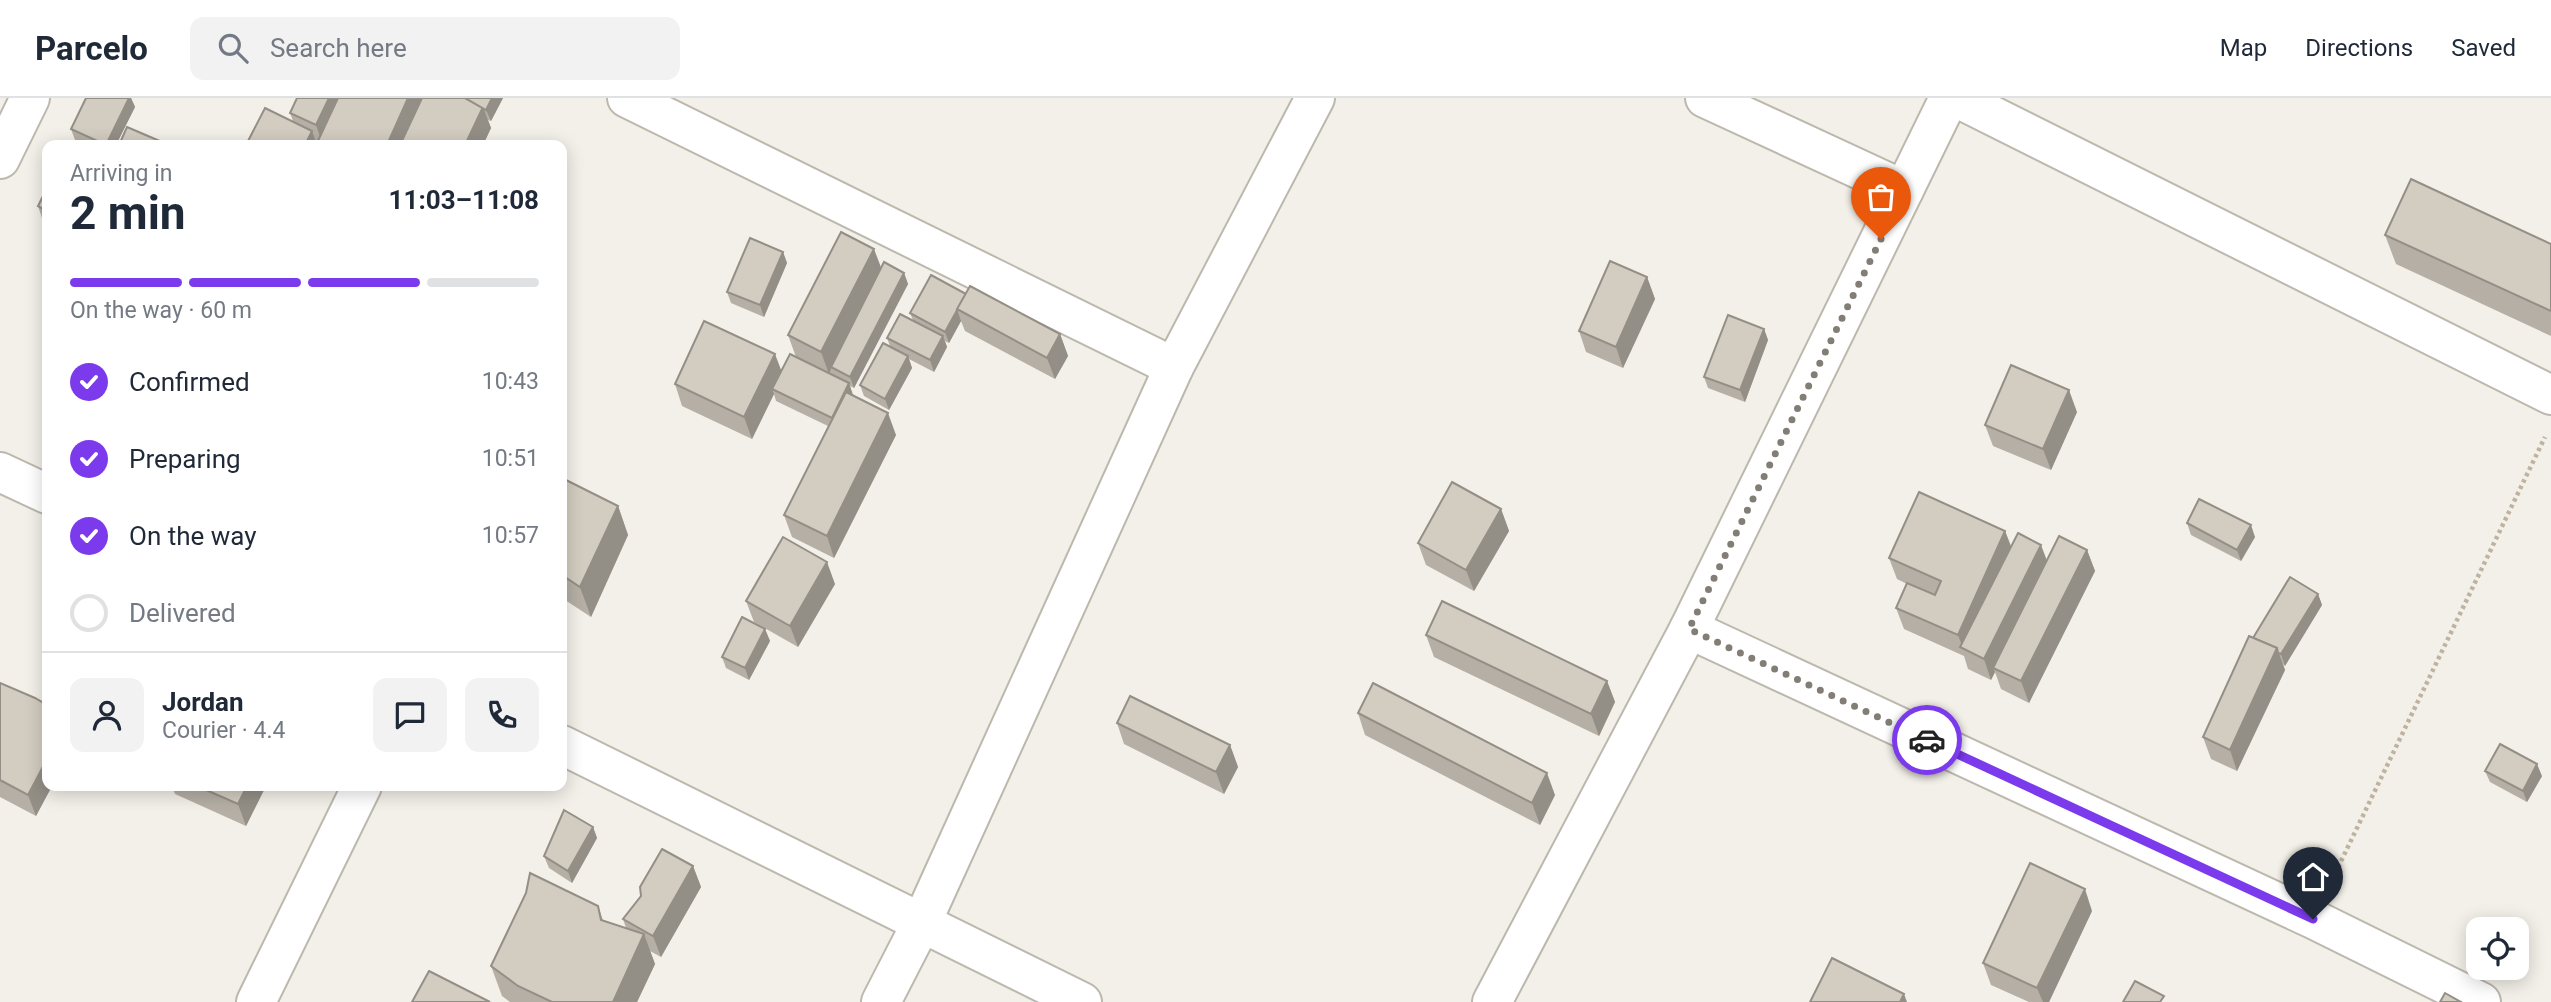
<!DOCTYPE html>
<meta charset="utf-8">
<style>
:root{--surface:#fff;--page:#f2f2f3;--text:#1f2937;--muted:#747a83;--line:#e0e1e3;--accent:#7c3aed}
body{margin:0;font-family:Roboto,sans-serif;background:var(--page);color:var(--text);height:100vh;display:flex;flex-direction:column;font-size:26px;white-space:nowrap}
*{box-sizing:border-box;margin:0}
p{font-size:23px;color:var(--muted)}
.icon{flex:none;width:38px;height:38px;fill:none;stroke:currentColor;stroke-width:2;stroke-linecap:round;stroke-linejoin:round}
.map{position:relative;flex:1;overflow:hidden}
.side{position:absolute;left:42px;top:42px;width:525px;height:651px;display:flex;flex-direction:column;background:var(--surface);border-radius:14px;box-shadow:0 4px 18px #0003}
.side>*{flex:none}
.controls{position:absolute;left:2466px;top:819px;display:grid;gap:14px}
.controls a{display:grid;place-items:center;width:63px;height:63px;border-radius:14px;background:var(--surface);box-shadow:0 4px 18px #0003;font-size:35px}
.pin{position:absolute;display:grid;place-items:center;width:60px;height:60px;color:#fff;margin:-72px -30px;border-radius:50% 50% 50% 0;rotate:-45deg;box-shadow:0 0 7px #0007}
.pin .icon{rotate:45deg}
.courier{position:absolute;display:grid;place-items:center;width:70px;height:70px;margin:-35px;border:5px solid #7c3aed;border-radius:50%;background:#fff;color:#222;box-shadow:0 2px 9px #0007}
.headline em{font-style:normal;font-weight:700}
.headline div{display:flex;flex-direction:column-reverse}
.headline{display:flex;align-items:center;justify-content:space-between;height:119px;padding:0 28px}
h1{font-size:46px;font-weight:700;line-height:52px}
.bar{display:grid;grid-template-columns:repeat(4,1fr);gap:10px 7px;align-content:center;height:84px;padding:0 28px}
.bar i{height:9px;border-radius:5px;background:var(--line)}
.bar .active{background:var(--accent)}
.bar p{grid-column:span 4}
.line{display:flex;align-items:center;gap:18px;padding:0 28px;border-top:2px solid var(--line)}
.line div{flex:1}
.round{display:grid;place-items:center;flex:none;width:74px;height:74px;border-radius:14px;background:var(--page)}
ol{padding:0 28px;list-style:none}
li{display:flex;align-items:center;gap:21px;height:77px}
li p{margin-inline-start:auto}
li .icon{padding:7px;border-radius:50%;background:var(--accent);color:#fff;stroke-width:4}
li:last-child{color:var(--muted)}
li i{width:38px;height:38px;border:4px solid var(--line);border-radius:50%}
header{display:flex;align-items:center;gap:42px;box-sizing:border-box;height:98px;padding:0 35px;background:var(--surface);border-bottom:2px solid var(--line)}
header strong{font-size:33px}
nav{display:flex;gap:38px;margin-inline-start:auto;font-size:24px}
.search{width:490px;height:63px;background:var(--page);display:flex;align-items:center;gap:18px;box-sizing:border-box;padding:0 24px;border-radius:14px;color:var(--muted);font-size:26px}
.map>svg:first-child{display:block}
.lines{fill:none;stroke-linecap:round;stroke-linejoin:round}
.street-casing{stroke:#bdb8ad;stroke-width:42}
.path{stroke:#bdb39f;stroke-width:4.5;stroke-dasharray:3.5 3.5;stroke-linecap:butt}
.street{stroke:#fff;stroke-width:38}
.wall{fill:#b5afa5}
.shaded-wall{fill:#948f86}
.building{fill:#d3ccc0;stroke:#948f86;stroke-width:2}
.done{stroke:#827e76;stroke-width:7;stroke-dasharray:0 12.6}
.route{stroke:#7c3aed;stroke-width:9}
</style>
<header>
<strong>Parcelo</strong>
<div class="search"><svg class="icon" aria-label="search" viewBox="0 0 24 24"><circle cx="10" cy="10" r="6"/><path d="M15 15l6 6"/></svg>Search here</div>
<nav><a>Map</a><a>Directions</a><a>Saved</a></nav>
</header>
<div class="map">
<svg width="2551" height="904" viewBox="0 0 2551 904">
<rect width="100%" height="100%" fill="#f3f0e9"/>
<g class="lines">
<defs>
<g id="street">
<path d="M 627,0 L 1174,269 L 921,826 L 881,904"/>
<path d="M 1705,0 L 1904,92"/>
<path d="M 1957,0 L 2551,297"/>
<path d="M 0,61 L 30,0"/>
<path d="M 1174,269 L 1315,0"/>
<path d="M 0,374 L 47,396"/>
<path d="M 1689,531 L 2313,821 L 2481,904"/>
<path d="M 562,647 L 1082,904"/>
<path d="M 256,904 L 362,688"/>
<path d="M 1492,904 L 1689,531 L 1949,0"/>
</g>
</defs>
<use href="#street" class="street-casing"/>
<path class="path" d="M 2332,782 L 2545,339"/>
<use href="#street" class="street"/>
</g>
<g class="wall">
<path d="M 86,0 L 131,0 L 135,9 L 116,47 L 85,47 L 75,42 L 71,31 Z"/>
<path d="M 297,0 L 503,0 L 491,23 L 488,22 L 491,30 L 483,47 L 246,47 L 293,23 L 290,15 Z"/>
<path d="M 47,90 L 47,122 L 42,120 L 38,108 Z"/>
<path d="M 2385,137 L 2551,146 L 2551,238 L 2396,166 Z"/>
<path d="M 783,154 L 787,165 L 764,219 L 731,205 L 727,194 Z"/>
<path d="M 881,170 L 904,175 L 908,186 L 854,290 L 850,288 L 853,298 L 896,337 L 834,460 L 792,439 L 784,417 L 828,328 L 776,303 L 774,296 L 752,341 L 682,308 L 675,286 L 781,273 L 796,259 L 788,237 Z"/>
<path d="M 1647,179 L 1655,201 L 1623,270 L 1586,254 L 1579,233 Z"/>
<path d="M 966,196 L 1060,236 L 1068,258 L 1055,281 L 965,233 L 961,223 L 949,245 L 945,243 L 947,249 L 934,274 L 909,261 L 912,270 L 889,312 L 864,298 L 860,287 L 890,248 L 887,240 L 913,222 L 910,215 Z"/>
<path d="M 1764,231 L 1768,242 L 1745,304 L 1708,290 L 1704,279 Z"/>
<path d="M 2077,314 L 2051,372 L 1993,348 L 1985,327 Z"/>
<path d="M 562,380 L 618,408 L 628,437 L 591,519 L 562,500 Z"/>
<path d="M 1501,411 L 1509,433 L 1474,493 L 1426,467 L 1418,445 Z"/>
<path d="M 2187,425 L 2255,439 L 2241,463 L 2191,437 Z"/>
<path d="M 2005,433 L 2011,448 L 2047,463 L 2087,452 L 2095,473 L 2029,605 L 2001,591 L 1995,574 L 1991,582 L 1968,571 L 1964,558 L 1904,531 L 1896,510 L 1907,486 L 1897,481 L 1889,460 Z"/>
<path d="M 835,486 L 798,549 L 754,524 L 746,503 Z"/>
<path d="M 2318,496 L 2322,507 L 2285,568 L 2283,566 L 2285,572 L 2237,673 L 2211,661 L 2203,639 L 2253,540 Z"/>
<path d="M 765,531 L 770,543 L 749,582 L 726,570 L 722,559 Z"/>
<path d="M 1426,537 L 1607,583 L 1615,604 L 1599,638 L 1434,559 Z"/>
<path d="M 0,585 L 47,688 L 52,688 L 36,718 L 0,699 Z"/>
<path d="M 1358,615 L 1555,697 L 1540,727 L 1365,637 Z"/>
<path d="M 1117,625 L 1230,647 L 1238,669 L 1224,696 L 1124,646 Z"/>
<path d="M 2485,673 L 2542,678 L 2527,704 L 2490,684 Z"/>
<path d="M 172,688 L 266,688 L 246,728 L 175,696 Z"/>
<path d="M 593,729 L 597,740 L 572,785 L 549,770 L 544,758 Z"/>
<path d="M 693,768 L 701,789 L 661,859 L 650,853 L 655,866 L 637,904 L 510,904 L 502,898 L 491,868 L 598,808 L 603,822 L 626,830 L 623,821 Z"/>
<path d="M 2092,813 L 2049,904 L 2029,904 L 1991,887 L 1983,865 Z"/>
</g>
<g class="shaded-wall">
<path d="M 129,0 L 131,0 L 135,9 L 116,47 L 106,47 Z"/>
<path d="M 329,0 L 348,0 L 323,47 L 316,27 Z"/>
<path d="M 408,0 L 426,0 L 404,47 L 387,47 Z"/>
<path d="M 492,0 L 503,0 L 491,23 L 486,12 Z"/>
<path d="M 483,9 L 491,30 L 483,47 L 465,47 Z"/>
<path d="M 312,33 L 317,47 L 305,47 Z"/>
<path d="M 874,151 L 882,172 L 831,269 L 831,271 L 829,276 L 821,254 Z"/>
<path d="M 783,154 L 787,165 L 764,219 L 760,207 Z"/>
<path d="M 904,175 L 908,186 L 854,290 L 850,279 Z"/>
<path d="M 1647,179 L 1655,201 L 1623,270 L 1616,249 Z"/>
<path d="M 957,211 L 961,223 L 949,245 L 945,234 Z"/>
<path d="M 1764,231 L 1768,242 L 1745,304 L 1740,292 Z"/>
<path d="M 1060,236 L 1068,258 L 1055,281 L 1047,260 Z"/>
<path d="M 943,238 L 947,249 L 934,274 L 930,262 Z"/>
<path d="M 775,256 L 783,277 L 772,291 L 774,296 L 752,341 L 744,319 Z"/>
<path d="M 908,258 L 912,270 L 889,312 L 885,301 Z"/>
<path d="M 849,285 L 853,297 L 836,332 L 832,320 Z"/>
<path d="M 2069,292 L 2077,314 L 2051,372 L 2043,351 Z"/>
<path d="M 888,315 L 896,337 L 834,460 L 827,438 Z"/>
<path d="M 618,408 L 628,437 L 591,519 L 580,489 Z"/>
<path d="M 1501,411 L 1509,433 L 1474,493 L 1466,472 Z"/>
<path d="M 2251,427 L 2255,439 L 2241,463 L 2237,452 Z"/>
<path d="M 2005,433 L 2013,454 L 1963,550 L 1958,537 Z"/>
<path d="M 2041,447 L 2049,468 L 1993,570 L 1995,574 L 1991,582 L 1984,561 Z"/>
<path d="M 2087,452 L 2095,473 L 2029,605 L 2021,583 Z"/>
<path d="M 827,464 L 835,486 L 798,549 L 790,528 Z"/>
<path d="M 2318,496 L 2322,507 L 2285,568 L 2281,556 Z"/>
<path d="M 765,531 L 770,543 L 749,582 L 745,570 Z"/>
<path d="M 2277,550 L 2285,572 L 2237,673 L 2230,652 Z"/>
<path d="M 1607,583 L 1615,604 L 1599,638 L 1591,616 Z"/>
<path d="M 1230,647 L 1238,669 L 1224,696 L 1216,674 Z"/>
<path d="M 47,661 L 47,688 L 52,688 L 36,718 L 28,697 Z"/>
<path d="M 2537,666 L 2542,678 L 2527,704 L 2523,693 Z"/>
<path d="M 1547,675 L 1555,697 L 1540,727 L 1532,705 Z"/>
<path d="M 247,688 L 266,688 L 246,728 L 238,706 Z"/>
<path d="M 593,729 L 597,740 L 572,785 L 568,773 Z"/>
<path d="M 693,768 L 701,789 L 661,859 L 653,838 Z"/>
<path d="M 2085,791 L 2092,813 L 2049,904 L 2043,904 L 2037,890 Z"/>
<path d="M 644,836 L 655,866 L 637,904 L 613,904 Z"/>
<path d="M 1904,896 L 1907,904 L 1900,904 Z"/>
</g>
<g class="building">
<path d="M 86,0 L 129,0 L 106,47 L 71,31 Z"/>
<path d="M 297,0 L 329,0 L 316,27 L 290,15 Z"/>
<path d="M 338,0 L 408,0 L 387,47 L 316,47 Z"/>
<path d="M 422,0 L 465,0 L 483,9 L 465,47 L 400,47 Z"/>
<path d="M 465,0 L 492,0 L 486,12 Z"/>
<path d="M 265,10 L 312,33 L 305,47 L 246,47 Z"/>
<path d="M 127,29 L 169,47 L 119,47 Z"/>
<path d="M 2411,81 L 2551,146 L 2551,213 L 2385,137 Z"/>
<path d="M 47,90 L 47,113 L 38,108 Z"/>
<path d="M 841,134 L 874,151 L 821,254 L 788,237 Z"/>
<path d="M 750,140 L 783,154 L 760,207 L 727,194 Z"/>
<path d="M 1610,163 L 1647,179 L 1616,249 L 1579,233 Z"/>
<path d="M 884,164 L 904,175 L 850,279 L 831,269 Z"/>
<path d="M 931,177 L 966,196 L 945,234 L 910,215 Z"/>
<path d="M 970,188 L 1060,236 L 1047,260 L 957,211 Z"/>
<path d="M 900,216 L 943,238 L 930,262 L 887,240 Z"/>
<path d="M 1728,217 L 1764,231 L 1740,292 L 1704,279 Z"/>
<path d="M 704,223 L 775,256 L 744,319 L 675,286 Z"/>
<path d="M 883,245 L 908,258 L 885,301 L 860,287 Z"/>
<path d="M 790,256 L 849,285 L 832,320 L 772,291 Z"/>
<path d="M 2011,267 L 2069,292 L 2043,351 L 1985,327 Z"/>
<path d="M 846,294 L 888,315 L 827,438 L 784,417 Z"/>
<path d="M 562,380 L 618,408 L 580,489 L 562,477 Z"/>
<path d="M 1452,384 L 1501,411 L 1466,472 L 1418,445 Z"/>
<path d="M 1919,394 L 2005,433 L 1958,537 L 1896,510 L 1907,485 L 1935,497 L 1941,483 L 1889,460 Z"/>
<path d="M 2199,401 L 2251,427 L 2237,452 L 2187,425 Z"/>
<path d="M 2018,435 L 2041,447 L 1984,561 L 1960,549 Z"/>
<path d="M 2059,438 L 2087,452 L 2021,583 L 1993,570 Z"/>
<path d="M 783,439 L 827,464 L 790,528 L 746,503 Z"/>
<path d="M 2290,479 L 2318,496 L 2281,556 L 2278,555 L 2277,550 L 2253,540 Z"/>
<path d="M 1442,503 L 1607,583 L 1591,616 L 1426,537 Z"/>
<path d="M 742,519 L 765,531 L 745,570 L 722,559 Z"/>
<path d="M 2249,538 L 2277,550 L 2230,652 L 2203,639 Z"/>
<path d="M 0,585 L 35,600 L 47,607 L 47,661 L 28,697 L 0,682 Z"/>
<path d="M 1373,585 L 1547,675 L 1532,705 L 1358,615 Z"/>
<path d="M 1130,598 L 1230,647 L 1216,674 L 1117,625 Z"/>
<path d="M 2500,646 L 2537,666 L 2523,693 L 2485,673 Z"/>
<path d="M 197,688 L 247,688 L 238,706 Z"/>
<path d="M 564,712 L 593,729 L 568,773 L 544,758 Z"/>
<path d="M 662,751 L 693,768 L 653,838 L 623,821 L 641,798 L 640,789 Z"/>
<path d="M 2030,765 L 2085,791 L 2037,890 L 1983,865 Z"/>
<path d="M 530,775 L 598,808 L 601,822 L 644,836 L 613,904 L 552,904 L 518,888 L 491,868 L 526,795 Z"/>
<path d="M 1832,860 L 1904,896 L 1900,904 L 1810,904 Z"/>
<path d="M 429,873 L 490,904 L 412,904 Z"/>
<path d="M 2135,883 L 2164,898 L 2160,904 L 2123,904 Z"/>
<path d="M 2445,895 L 2461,904 L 2440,904 Z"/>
</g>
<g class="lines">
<path class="done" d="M 1881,141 L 1689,531 L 1927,642"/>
<path class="route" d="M 1927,642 L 2313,821"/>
</g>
</svg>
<div class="controls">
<a><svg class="icon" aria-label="locate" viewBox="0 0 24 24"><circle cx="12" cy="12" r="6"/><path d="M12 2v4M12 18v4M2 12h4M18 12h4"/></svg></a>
</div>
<div class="pin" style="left:1881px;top:141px;background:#ea580c"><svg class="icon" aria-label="bag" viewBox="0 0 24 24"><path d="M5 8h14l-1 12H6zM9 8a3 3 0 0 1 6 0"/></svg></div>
<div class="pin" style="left:2313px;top:821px;background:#1f2937"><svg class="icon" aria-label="home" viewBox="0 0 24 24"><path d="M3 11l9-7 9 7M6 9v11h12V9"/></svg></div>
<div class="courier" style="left:1927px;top:642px"><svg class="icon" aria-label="car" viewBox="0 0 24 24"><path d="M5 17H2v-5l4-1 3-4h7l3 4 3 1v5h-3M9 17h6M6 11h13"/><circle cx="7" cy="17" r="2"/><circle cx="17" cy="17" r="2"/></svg></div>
<section class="side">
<div class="headline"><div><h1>2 min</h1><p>Arriving in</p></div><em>11:03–11:08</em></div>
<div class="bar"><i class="active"></i><i class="active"></i><i class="active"></i><i></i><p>On the way · 60 m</p></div>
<ol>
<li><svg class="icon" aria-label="check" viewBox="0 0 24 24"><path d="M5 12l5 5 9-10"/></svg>Confirmed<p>10:43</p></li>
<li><svg class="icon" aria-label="check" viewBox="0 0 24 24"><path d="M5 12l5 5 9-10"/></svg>Preparing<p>10:51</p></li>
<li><svg class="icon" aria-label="check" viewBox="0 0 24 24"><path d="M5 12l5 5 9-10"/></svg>On the way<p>10:57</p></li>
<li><i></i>Delivered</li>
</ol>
<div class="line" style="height:126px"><a class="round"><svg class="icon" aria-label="person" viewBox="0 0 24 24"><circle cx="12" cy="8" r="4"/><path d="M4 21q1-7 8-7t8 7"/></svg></a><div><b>Jordan</b><p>Courier · 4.4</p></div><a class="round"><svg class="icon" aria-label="chat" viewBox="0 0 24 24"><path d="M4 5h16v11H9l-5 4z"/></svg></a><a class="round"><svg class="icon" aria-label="phone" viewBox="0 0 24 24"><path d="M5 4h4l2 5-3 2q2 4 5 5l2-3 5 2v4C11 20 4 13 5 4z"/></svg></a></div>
</section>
</div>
